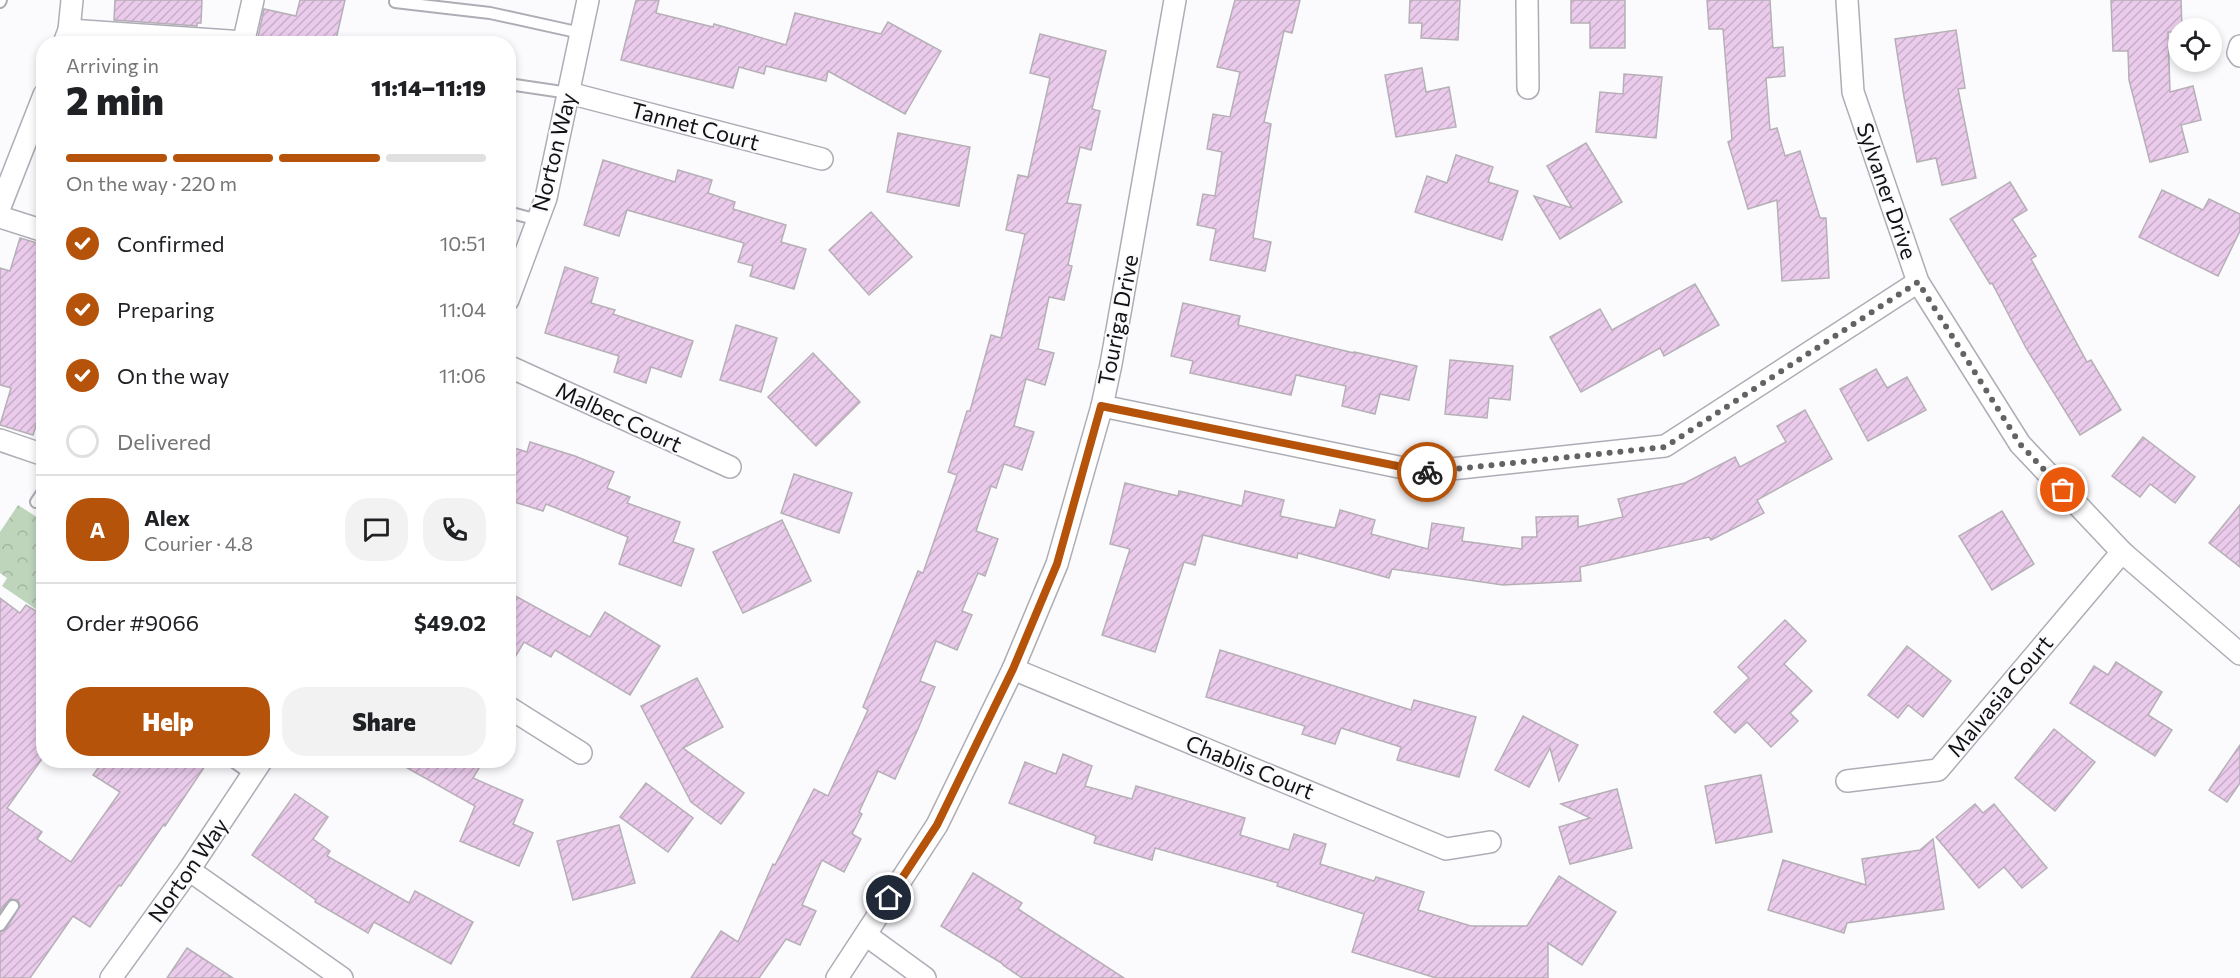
<!DOCTYPE html>
<meta charset="utf-8">
<style>
:root{--surface:#fff;--page:#f2f2f2;--text:#202124;--muted:#757577;--line:#e0e0e0;--accent:#b45309}
body{margin:0;font-family:Commissioner,sans-serif;background:var(--page);color:var(--text);height:100vh;display:flex;flex-direction:column;font-size:22px;white-space:nowrap}
*{box-sizing:border-box;margin:0}
p{font-size:20px;color:var(--muted)}
.icon{flex:none;width:33px;height:33px;fill:none;stroke:currentColor;stroke-width:2;stroke-linecap:round;stroke-linejoin:round}
.map{position:relative;flex:1;overflow:hidden}
.side{position:absolute;left:36px;top:36px;width:480px;height:732px;display:flex;flex-direction:column;background:var(--surface);border-radius:24px;box-shadow:0 3px 9px #0003}
.side>*{flex:none}
.controls{position:absolute;left:2168px;top:18px;display:grid;gap:12px}
.controls a{display:grid;place-items:center;width:54px;height:54px;border-radius:50%;background:var(--surface);box-shadow:0 3px 9px #0003;font-size:30px}
.pin{position:absolute;display:grid;place-items:center;width:51px;height:51px;color:#fff;margin:-26px;border:3px solid #fff;border-radius:50%;box-shadow:0 2px 6px #0007}
.courier{position:absolute;display:grid;place-items:center;width:60px;height:60px;margin:-30px;border:4px solid #b45309;border-radius:50%;background:#fff;color:#222;box-shadow:0 2px 8px #0007}
.summary em{font-style:normal;font-weight:800}
.summary div{display:flex;flex-direction:column-reverse}
.summary{display:flex;align-items:center;justify-content:space-between;height:102px;padding:0 30px}
h1{font-size:39px;font-weight:800;line-height:45px}
.bar{display:grid;grid-template-columns:repeat(4,1fr);gap:9px 6px;align-content:center;height:72px;padding:0 30px}
.bar i{height:8px;border-radius:4px;background:var(--line)}
.bar .selected{background:var(--accent)}
.bar p{grid-column:span 4}
.line{display:flex;align-items:center;gap:15px;padding:0 30px;border-top:2px solid var(--line)}
.line div{flex:1}
.round{display:grid;place-items:center;flex:none;width:63px;height:63px;border-radius:24px;background:var(--page)}
ol{padding:0 30px;list-style:none}
li{display:flex;align-items:center;gap:18px;height:66px}
li p{margin-inline-start:auto}
li .icon{padding:6px;border-radius:50%;background:var(--accent);color:#fff;stroke-width:4}
li:last-child{color:var(--muted)}
li i{width:33px;height:33px;border:3px solid var(--line);border-radius:50%}
.button{display:flex;gap:12px;margin-top:auto;padding:12px 30px}
.button a{flex:1;height:69px;border-radius:24px;background:var(--accent);color:#fff;font-size:24px;font-weight:800;line-height:69px;text-align:center}
.button a+a{background:var(--page);color:var(--text)}
.map>svg:first-child{display:block}
.forest{fill:url(#forest-crowns)}
.building{fill:url(#building-hatch);stroke:#b6b0b6;stroke-width:1.5}
.lines{fill:none;stroke-linecap:round;stroke-linejoin:round}
.lane-casing{stroke:#adadb6;stroke-width:14}
.street-casing{stroke:#adadb6;stroke-width:24}
.lane{stroke:#fff;stroke-width:10}
.street{stroke:#fff;stroke-width:21}
.done{stroke:#636366;stroke-width:6;stroke-dasharray:0 10.8}
.route{stroke:#b45309;stroke-width:8}
.labels{text-anchor:middle;stroke-width:4.5;stroke-linejoin:round;paint-order:stroke}
.street-label{font-size:22px;fill:#111114;stroke:#fbfbfe}
</style>
<div class="map">
<svg width="2240" height="978" viewBox="0 0 2240 978">
<defs>
<pattern id="forest-crowns" width="20" height="18" patternUnits="userSpaceOnUse" patternTransform="scale(1.5)"><rect width="20" height="18" fill="#bed5bc"/><path d="M2 6a3 3 0 1 1 6 0M12 15a3 3 0 1 1 6 0" fill="none" stroke="#a2b6a1"/></pattern>
<pattern id="building-hatch" width="6" height="6" patternUnits="userSpaceOnUse" patternTransform="scale(1.5)"><rect width="6" height="6" fill="#eacbeb"/><path d="M-1 1l2-2M0 6l6-6M5 7l2-2" fill="none" stroke="#c8adc9"/></pattern>
</defs>
<rect width="100%" height="100%" fill="#fbfbfe"/>
<path class="forest" d="M 18,505 L 43,521 L 43,614 L 2,586 L 7,578 L 0,573 L 0,532 Z"/>
<g class="building">
<path d="M 115,0 L 202,0 L 201,23 L 197,23 L 197,26 L 114,20 Z"/>
<path d="M 300,0 L 345,0 L 335,44 L 257,42 L 264,9 L 296,16 Z"/>
<path d="M 636,0 L 659,0 L 656,13 L 713,27 L 714,24 L 786,45 L 795,13 L 881,34 L 888,22 L 941,51 L 905,114 L 828,71 L 826,81 L 766,66 L 764,74 L 739,67 L 733,88 L 621,60 Z"/>
<path d="M 1235,0 L 1300,0 L 1292,33 L 1284,31 L 1264,122 L 1271,124 L 1253,238 L 1271,242 L 1265,271 L 1210,260 L 1216,229 L 1197,225 L 1203,194 L 1215,196 L 1222,152 L 1207,149 L 1213,114 L 1230,117 L 1240,72 L 1217,67 Z"/>
<path d="M 1410,0 L 1460,0 L 1458,40 L 1421,38 L 1422,23 L 1409,23 Z"/>
<path d="M 1571,0 L 1625,0 L 1625,48 L 1590,48 L 1590,23 L 1571,23 Z"/>
<path d="M 1707,0 L 1770,0 L 1773,48 L 1783,47 L 1785,76 L 1766,78 L 1770,130 L 1777,128 L 1785,156 L 1800,151 L 1820,218 L 1826,218 L 1829,278 L 1782,281 L 1777,200 L 1748,209 L 1728,142 L 1732,140 L 1723,29 L 1709,29 Z"/>
<path d="M 2111,0 L 2181,0 L 2182,28 L 2178,28 L 2178,32 L 2168,32 L 2170,92 L 2193,86 L 2201,120 L 2181,125 L 2188,152 L 2150,162 L 2129,80 L 2128,51 L 2113,51 Z"/>
<path d="M 1956,30 L 1965,88 L 1958,89 L 1976,178 L 1942,185 L 1936,158 L 1917,162 L 1904,97 L 1895,39 Z"/>
<path d="M 1040,34 L 1106,51 L 1092,109 L 1100,111 L 1091,150 L 1080,147 L 1067,203 L 1081,205 L 1068,265 L 1072,266 L 1064,300 L 1049,297 L 1038,349 L 1054,353 L 1045,385 L 1026,379 L 1014,426 L 1034,432 L 1022,470 L 1004,464 L 996,488 L 991,486 L 976,531 L 998,539 L 985,576 L 978,573 L 962,611 L 972,615 L 957,650 L 936,641 L 920,681 L 935,687 L 918,729 L 895,779 L 878,771 L 859,812 L 862,814 L 852,834 L 861,839 L 844,872 L 822,860 L 802,905 L 816,911 L 800,945 L 786,939 L 759,978 L 691,978 L 721,931 L 738,942 L 773,864 L 775,865 L 814,789 L 828,796 L 868,710 L 863,707 L 918,571 L 923,573 L 957,475 L 948,472 L 967,411 L 970,411 L 991,335 L 1001,338 L 1025,234 L 1006,230 L 1018,175 L 1028,177 L 1050,78 L 1030,73 Z"/>
<path d="M 1422,68 L 1426,92 L 1449,87 L 1456,127 L 1396,137 L 1385,75 Z"/>
<path d="M 1624,74 L 1662,77 L 1656,138 L 1596,132 L 1600,92 L 1623,94 Z"/>
<path d="M 898,133 L 970,147 L 959,206 L 887,192 Z"/>
<path d="M 1586,143 L 1622,202 L 1560,239 L 1534,196 L 1572,208 L 1547,166 Z"/>
<path d="M 1456,155 L 1493,167 L 1488,182 L 1518,191 L 1502,240 L 1415,212 L 1427,176 L 1447,183 Z"/>
<path d="M 603,160 L 675,182 L 678,170 L 712,180 L 708,193 L 735,202 L 733,209 L 786,225 L 781,242 L 806,249 L 794,289 L 750,276 L 753,266 L 738,262 L 744,243 L 627,210 L 619,236 L 584,225 Z"/>
<path d="M 2010,182 L 2027,210 L 2012,219 L 2036,256 L 2031,259 L 2087,362 L 2091,360 L 2121,410 L 2080,435 L 2026,348 L 1992,283 L 1990,284 L 1950,219 Z"/>
<path d="M 2162,190 L 2203,210 L 2209,199 L 2240,214 L 2240,231 L 2218,276 L 2139,237 Z"/>
<path d="M 871,212 L 912,257 L 869,295 L 829,250 Z"/>
<path d="M 20,238 L 44,245 L 44,400 L 33,435 L 0,425 L 11,388 L 0,385 L 0,268 L 10,271 Z"/>
<path d="M 565,267 L 598,278 L 591,303 L 615,310 L 613,314 L 693,341 L 681,377 L 651,367 L 646,383 L 614,372 L 619,356 L 545,333 Z"/>
<path d="M 1695,284 L 1719,325 L 1664,356 L 1660,348 L 1581,392 L 1550,337 L 1600,309 L 1612,330 Z"/>
<path d="M 1183,303 L 1240,316 L 1238,325 L 1354,353 L 1354,352 L 1417,366 L 1409,400 L 1380,394 L 1375,414 L 1342,406 L 1346,386 L 1296,375 L 1291,395 L 1190,373 L 1193,361 L 1171,356 Z"/>
<path d="M 736,325 L 777,338 L 761,392 L 720,380 Z"/>
<path d="M 813,353 L 860,402 L 816,446 L 768,397 Z"/>
<path d="M 1450,360 L 1513,366 L 1510,400 L 1489,398 L 1487,418 L 1445,414 Z"/>
<path d="M 1876,369 L 1887,388 L 1907,377 L 1926,410 L 1868,441 L 1840,389 Z"/>
<path d="M 1805,410 L 1832,459 L 1757,500 L 1764,513 L 1711,540 L 1709,537 L 1580,567 L 1581,581 L 1503,585 L 1392,569 L 1389,578 L 1298,553 L 1297,558 L 1203,535 L 1195,565 L 1184,562 L 1155,652 L 1102,635 L 1130,549 L 1110,544 L 1125,483 L 1178,496 L 1179,491 L 1242,506 L 1245,491 L 1284,500 L 1280,516 L 1335,528 L 1340,510 L 1375,520 L 1371,534 L 1428,549 L 1432,523 L 1464,528 L 1462,541 L 1522,549 L 1522,537 L 1537,537 L 1536,517 L 1578,516 L 1578,527 L 1623,517 L 1618,499 L 1685,483 L 1735,457 L 1740,467 L 1786,442 L 1777,426 Z"/>
<path d="M 2143,437 L 2195,477 L 2175,503 L 2150,484 L 2140,497 L 2112,476 Z"/>
<path d="M 530,442 L 575,456 L 614,472 L 607,488 L 630,497 L 627,503 L 680,522 L 673,542 L 694,549 L 681,586 L 619,564 L 628,537 L 546,504 L 543,511 L 508,500 L 508,446 L 527,452 Z"/>
<path d="M 794,474 L 852,493 L 839,533 L 781,513 Z"/>
<path d="M 2240,505 L 2240,567 L 2209,543 Z"/>
<path d="M 2002,511 L 2034,564 L 1992,590 L 1959,536 Z"/>
<path d="M 782,520 L 811,581 L 743,613 L 713,552 Z"/>
<path d="M 508,592 L 590,637 L 605,612 L 660,646 L 630,695 L 555,650 L 551,657 L 524,642 L 508,669 Z"/>
<path d="M 0,598 L 20,613 L 26,605 L 44,616 L 44,756 L 7,808 L 42,832 L 37,839 L 71,862 L 120,792 L 93,775 L 104,760 L 209,760 L 165,826 L 164,824 L 121,886 L 119,885 L 90,927 L 73,916 L 30,978 L 0,978 L 0,932 L 6,929 L 20,906 L 18,900 L 10,899 L 0,912 Z"/>
<path d="M 1785,620 L 1806,641 L 1784,664 L 1812,691 L 1790,713 L 1798,721 L 1771,747 L 1747,722 L 1735,733 L 1714,712 L 1749,678 L 1738,667 Z"/>
<path d="M 1907,646 L 1951,681 L 1923,717 L 1908,705 L 1898,718 L 1868,695 Z"/>
<path d="M 1220,650 L 1411,710 L 1414,700 L 1476,717 L 1459,777 L 1397,760 L 1401,747 L 1341,728 L 1335,744 L 1302,734 L 1305,726 L 1206,697 Z"/>
<path d="M 2116,662 L 2162,692 L 2148,715 L 2172,730 L 2155,756 L 2070,703 L 2094,666 L 2108,675 Z"/>
<path d="M 697,678 L 723,727 L 683,748 L 744,793 L 721,824 L 691,802 L 641,706 Z"/>
<path d="M 1523,716 L 1578,745 L 1559,781 L 1550,748 L 1529,787 L 1495,770 Z"/>
<path d="M 2054,729 L 2095,762 L 2055,811 L 2015,778 Z"/>
<path d="M 2240,745 L 2240,783 L 2227,802 L 2209,790 Z"/>
<path d="M 1063,754 L 1092,766 L 1085,786 L 1132,799 L 1136,786 L 1245,818 L 1240,835 L 1289,850 L 1294,834 L 1326,844 L 1320,864 L 1374,881 L 1376,877 L 1424,892 L 1418,910 L 1471,926 L 1527,926 L 1559,876 L 1616,912 L 1582,965 L 1548,943 L 1548,978 L 1436,978 L 1352,952 L 1364,914 L 1277,886 L 1278,883 L 1155,848 L 1152,860 L 1094,843 L 1096,836 L 1009,803 L 1025,762 L 1056,774 Z"/>
<path d="M 393,760 L 464,760 L 479,768 L 473,778 L 523,800 L 513,824 L 533,833 L 519,866 L 460,841 L 475,806 Z"/>
<path d="M 1761,775 L 1772,832 L 1716,843 L 1705,786 Z"/>
<path d="M 646,783 L 693,818 L 668,852 L 620,817 Z"/>
<path d="M 1617,789 L 1632,848 L 1570,864 L 1559,827 L 1590,818 L 1561,804 Z"/>
<path d="M 295,794 L 328,817 L 313,839 L 330,851 L 327,856 L 409,903 L 415,891 L 473,922 L 451,964 L 374,922 L 368,933 L 315,902 L 316,900 L 252,855 Z"/>
<path d="M 1975,804 L 1983,813 L 1994,804 L 2047,868 L 2022,888 L 2004,867 L 1979,888 L 1936,837 Z"/>
<path d="M 619,825 L 635,883 L 573,900 L 557,841 Z"/>
<path d="M 1933,839 L 1944,909 L 1847,923 L 1844,933 L 1768,910 L 1783,860 L 1866,885 L 1862,859 L 1920,850 Z"/>
<path d="M 973,873 L 1022,903 L 1018,909 L 1124,978 L 1022,978 L 1003,965 L 1003,964 L 941,926 Z"/>
<path d="M 187,948 L 233,978 L 167,978 Z"/>
</g>
<g class="lines">
<defs>
<g id="lane">
<path d="M 0,2 L 1,0"/>
<path d="M 395,2 L 490,13 L 581,33"/>
<path d="M 508,84 L 569,93"/>
<path d="M 508,212 L 538,220"/>
<path d="M 36,502 L 44,490"/>
<path d="M 231,760 L 252,775"/>
<path d="M 0,925 L 13,906"/>
</g>
<g id="street">
<path d="M 1527,0 L 1528,88"/>
<path d="M 1847,0 L 1853,92 L 1918,282 L 2020,444 L 2122,552 L 2240,654"/>
<path d="M 69,30 L 244,42"/>
<path d="M 64,43 L 69,30 L 72,0"/>
<path d="M 243,44 L 253,0"/>
<path d="M 2240,46 L 2238,53 L 2240,56"/>
<path d="M 569,93 L 822,159"/>
<path d="M 0,207 L 44,95"/>
<path d="M 0,217 L 44,231"/>
<path d="M 508,300 L 546,198 L 588,0"/>
<path d="M 508,366 L 730,467"/>
<path d="M 1102,406 L 1423,472 L 1665,446 L 1918,282"/>
<path d="M 0,440 L 44,455"/>
<path d="M 1013,669 L 1446,849 L 1490,842"/>
<path d="M 508,707 L 581,753"/>
<path d="M 1847,781 L 1938,770 L 2122,552"/>
<path d="M 189,870 L 342,978"/>
<path d="M 866,935 L 925,978"/>
<path d="M 111,978 L 189,870 L 262,760"/>
<path d="M 837,978 L 937,825 L 1013,669 L 1057,564 L 1102,406 L 1111,364 L 1175,0"/>
</g>
</defs>
<use href="#lane" class="lane-casing"/>
<use href="#street" class="street-casing"/>
<use href="#lane" class="lane"/>
<use href="#street" class="street"/>
</g>
<g class="lines">
<path class="done" d="M 1427,472 L 1665,447 L 1918,282 L 2020,444 L 2063,490"/>
<path class="route" d="M 889,898 L 937,825 L 1013,669 L 1057,564 L 1101,406 L 1427,472"/>
</g>
<g class="labels">
<g class="street-label">
<text transform="translate(695 126) rotate(15)" y="8">Tannet Court</text>
<text transform="translate(554 152) rotate(-76)" y="8">Norton Way</text>
<text transform="translate(1887 191) rotate(71)" y="8">Sylvaner Drive</text>
<text transform="translate(1118 320) rotate(-79)" y="8">Touriga Drive</text>
<text transform="translate(619 417) rotate(25)" y="8">Malbec Court</text>
<text transform="translate(2000 696) rotate(-50)" y="8">Malvasia Court</text>
<text transform="translate(1250 767) rotate(22)" y="8">Chablis Court</text>
<text transform="translate(188 870) rotate(-55)" y="8">Norton Way</text>
</g>
</g>
</svg>
<div class="controls">
<a><svg class="icon" aria-label="locate" viewBox="0 0 24 24"><circle cx="12" cy="12" r="6"/><path d="M12 2v4M12 18v4M2 12h4M18 12h4"/></svg></a>
</div>
<div class="pin" style="left:2063px;top:490px;background:#ea580c"><svg class="icon" aria-label="bag" viewBox="0 0 24 24"><path d="M5 8h14l-1 12H6zM9 8a3 3 0 0 1 6 0"/></svg></div>
<div class="pin" style="left:889px;top:898px;background:#1f2937"><svg class="icon" aria-label="home" viewBox="0 0 24 24"><path d="M3 11l9-7 9 7M6 9v11h12V9"/></svg></div>
<div class="courier" style="left:1427px;top:472px"><svg class="icon" aria-label="bike" viewBox="0 0 24 24"><circle cx="6" cy="16" r="4"/><circle cx="18" cy="16" r="4"/><path d="M6 16l4-8h5l3 8M10 8l3 8H6M13 5h3"/></svg></div>
<section class="side">
<div class="summary"><div><h1>2 min</h1><p>Arriving in</p></div><em>11:14–11:19</em></div>
<div class="bar"><i class="selected"></i><i class="selected"></i><i class="selected"></i><i></i><p>On the way · 220 m</p></div>
<ol>
<li><svg class="icon" aria-label="check" viewBox="0 0 24 24"><path d="M5 12l5 5 9-10"/></svg>Confirmed<p>10:51</p></li>
<li><svg class="icon" aria-label="check" viewBox="0 0 24 24"><path d="M5 12l5 5 9-10"/></svg>Preparing<p>11:04</p></li>
<li><svg class="icon" aria-label="check" viewBox="0 0 24 24"><path d="M5 12l5 5 9-10"/></svg>On the way<p>11:06</p></li>
<li><i></i>Delivered</li>
</ol>
<div class="line" style="height:108px"><b class="round" style="background:var(--accent);color:#fff">A</b><div><b>Alex</b><p>Courier · 4.8</p></div><a class="round"><svg class="icon" aria-label="chat" viewBox="0 0 24 24"><path d="M4 5h16v11H9l-5 4z"/></svg></a><a class="round"><svg class="icon" aria-label="phone" viewBox="0 0 24 24"><path d="M5 4h4l2 5-3 2q2 4 5 5l2-3 5 2v4C11 20 4 13 5 4z"/></svg></a></div>
<div class="line" style="height:78px"><div>Order #9066</div><b>$49.02</b></div>
<div class="button"><a>Help</a><a>Share</a></div>
</section>
</div>
